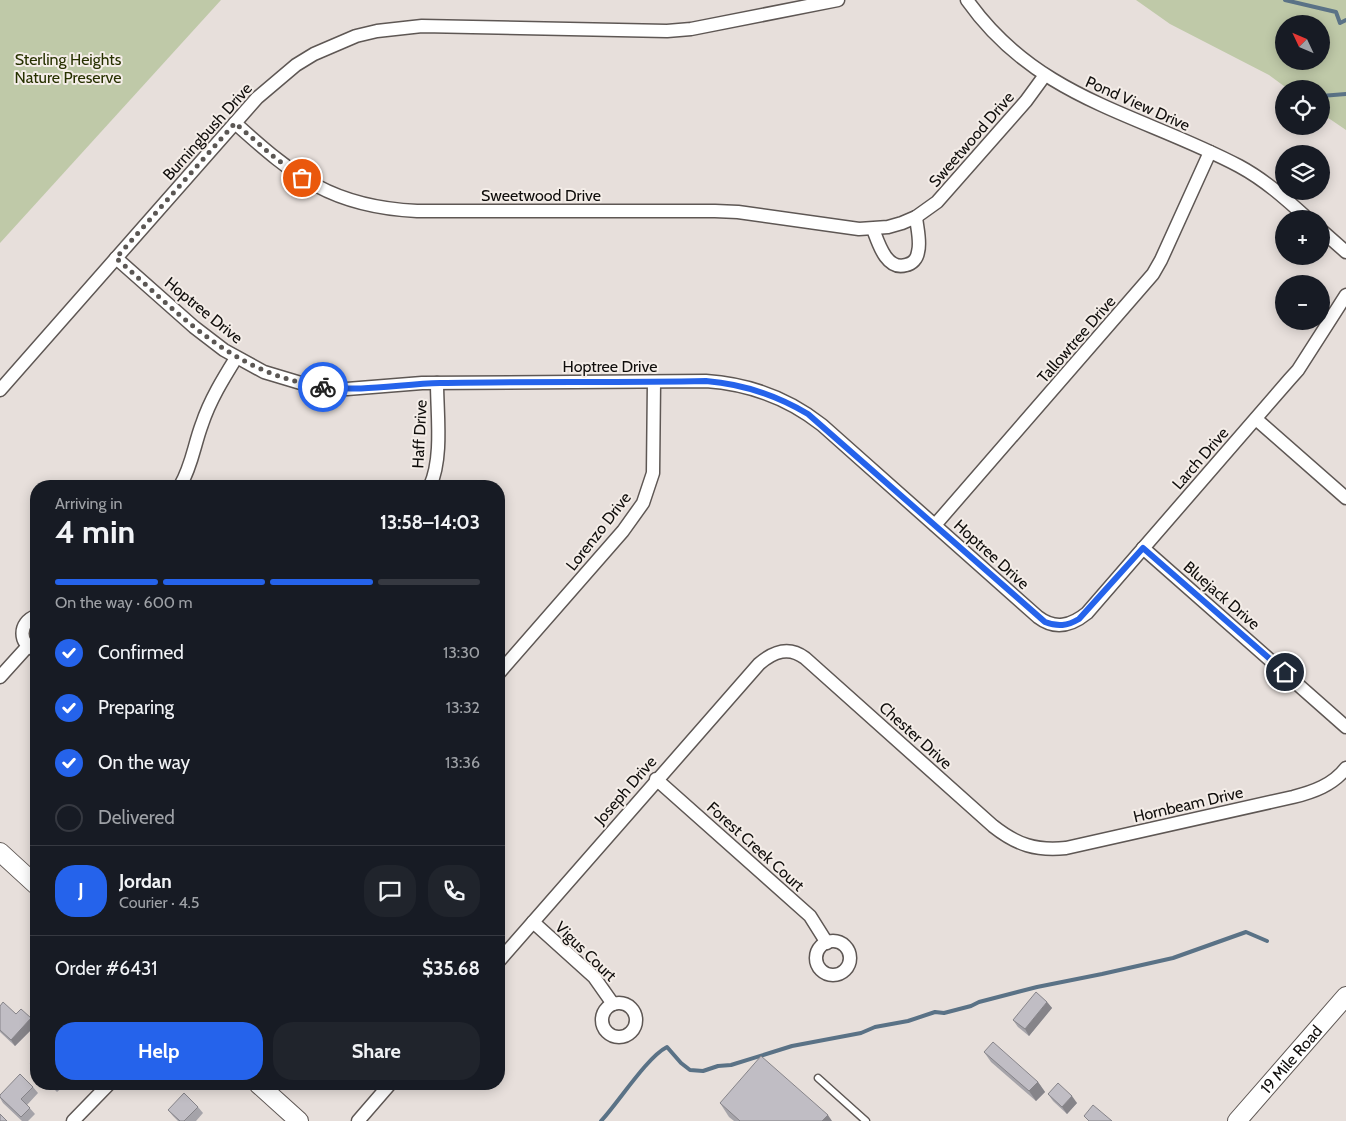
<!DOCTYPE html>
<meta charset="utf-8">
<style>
:root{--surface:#171b24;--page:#20242c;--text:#f1f3f6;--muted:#9ea1a6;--line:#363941;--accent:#2563eb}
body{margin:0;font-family:Cabin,sans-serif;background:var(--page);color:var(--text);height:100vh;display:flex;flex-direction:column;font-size:19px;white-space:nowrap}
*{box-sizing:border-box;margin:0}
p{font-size:16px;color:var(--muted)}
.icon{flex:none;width:28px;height:28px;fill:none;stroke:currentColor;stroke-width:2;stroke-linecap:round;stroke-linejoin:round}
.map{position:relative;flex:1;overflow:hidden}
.details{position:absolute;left:30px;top:480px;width:475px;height:610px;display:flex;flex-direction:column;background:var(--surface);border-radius:20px;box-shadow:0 2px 12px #0003}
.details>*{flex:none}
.needle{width:32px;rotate:314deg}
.fabs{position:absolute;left:1275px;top:15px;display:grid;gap:10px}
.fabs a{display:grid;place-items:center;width:55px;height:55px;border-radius:50%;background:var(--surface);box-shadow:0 2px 12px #0003;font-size:25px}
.pin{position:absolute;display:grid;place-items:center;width:42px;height:42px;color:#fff;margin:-21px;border:2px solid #fff;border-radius:50%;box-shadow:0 1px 5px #0007}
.courier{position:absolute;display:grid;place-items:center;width:50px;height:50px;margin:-25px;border:4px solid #2563eb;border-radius:50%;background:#fff;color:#222;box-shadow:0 1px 6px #0007}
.headline em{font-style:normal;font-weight:700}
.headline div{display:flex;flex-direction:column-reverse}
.headline{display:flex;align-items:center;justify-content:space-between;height:85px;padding:0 25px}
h1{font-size:32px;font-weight:700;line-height:38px}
.bar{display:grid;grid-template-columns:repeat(4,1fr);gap:8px 5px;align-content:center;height:60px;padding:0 25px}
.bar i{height:6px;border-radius:4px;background:var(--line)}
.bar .on{background:var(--accent)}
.bar p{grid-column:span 4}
.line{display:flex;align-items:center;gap:12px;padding:0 25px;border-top:1px solid var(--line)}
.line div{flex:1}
.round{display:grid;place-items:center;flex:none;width:52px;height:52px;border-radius:20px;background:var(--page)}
ol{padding:0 25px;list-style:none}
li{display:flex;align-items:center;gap:15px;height:55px}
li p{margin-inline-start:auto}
li .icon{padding:5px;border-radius:50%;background:var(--accent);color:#fff;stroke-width:4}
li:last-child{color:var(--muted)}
li i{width:28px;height:28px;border:2px solid var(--line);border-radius:50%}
.button{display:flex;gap:10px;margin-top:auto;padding:10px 25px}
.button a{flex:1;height:58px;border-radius:20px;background:var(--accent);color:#fff;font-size:20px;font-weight:700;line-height:58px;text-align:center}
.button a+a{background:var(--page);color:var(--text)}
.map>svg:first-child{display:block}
.green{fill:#bfc9a8;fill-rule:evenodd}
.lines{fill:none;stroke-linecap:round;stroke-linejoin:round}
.stream{stroke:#5a7286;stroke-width:4}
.lane-casing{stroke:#5e5754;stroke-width:9}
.street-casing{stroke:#5e5754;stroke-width:15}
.secondary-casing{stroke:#5e5754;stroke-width:20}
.lane{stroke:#fff;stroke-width:6}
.street{stroke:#fff;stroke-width:12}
.secondary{stroke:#fff;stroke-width:18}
.wall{fill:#a5a3a9}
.shaded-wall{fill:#868489}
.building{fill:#c0bdc4;stroke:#868489}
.done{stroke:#5b5754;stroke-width:5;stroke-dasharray:0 9}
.route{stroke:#2563eb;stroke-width:6}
.labels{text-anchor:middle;stroke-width:4;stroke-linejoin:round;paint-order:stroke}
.park-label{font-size:16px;fill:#273100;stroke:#f4ede8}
.street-label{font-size:16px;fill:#100e0c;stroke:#f4ede8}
</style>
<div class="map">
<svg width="1346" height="1121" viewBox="0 0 1346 1121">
<rect width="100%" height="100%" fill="#e7dfdb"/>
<g class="green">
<path d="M 0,0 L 221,0 L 0,243 Z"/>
<path d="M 1136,0 L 1346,0 L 1346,130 L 1321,113 L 1321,89 L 1288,89 L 1269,75 L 1170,24 ZM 1284,24 L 1321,24 L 1321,61 L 1284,61 Z"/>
</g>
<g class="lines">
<g class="stream">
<path d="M 1285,0 L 1336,12 L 1340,23 L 1346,20"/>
<path d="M 1321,96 L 1346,94"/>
<path d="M 601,1121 C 618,1103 647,1057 667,1047 L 681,1063 L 690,1070 L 703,1071 L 718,1066 L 731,1065 L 792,1046 L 861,1033 L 875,1027 L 908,1021 L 935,1012 L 944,1013 L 971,1006 L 979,1002 L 1037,987 L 1102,974 L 1173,958 L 1246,932 L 1267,941"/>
</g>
<defs>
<path id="lane" d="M 818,1078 L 866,1121"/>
<g id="street">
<path d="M 967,0 C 1037,99 1138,113 1239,166 C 1265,180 1286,199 1308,219"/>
<path d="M 235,123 C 295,177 332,207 417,211 L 715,211 L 738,212 L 859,229 L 888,227 L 902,223 L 916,217 L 937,202 L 1026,101 L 1045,75"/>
<path d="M 873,229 C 878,242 886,271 906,265 C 912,264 917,259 918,252 C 921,242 917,228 916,217"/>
<path d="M 1321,230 L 1346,252"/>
<path d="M 116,258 L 194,327 L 224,350 L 264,372 L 304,384 L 347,389 L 422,383 L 706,381 C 749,384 788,398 822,425 L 1038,617 C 1055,630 1071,626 1087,613 L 1289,380 L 1298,370 L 1346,295"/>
<path d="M 0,390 L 257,98 L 296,65 L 314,54 L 356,36 L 377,31 L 422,26 L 667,31 L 691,29 L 838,0"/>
<path d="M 1256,419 L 1346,498"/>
<path d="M 180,486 C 192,466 194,445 202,424 C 210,400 223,379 236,358"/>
<path d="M 430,486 C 443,458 437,414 437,383"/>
<path d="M 935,525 L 1153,274 L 1161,260 L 1210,152"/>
<path d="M 1143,548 L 1346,727"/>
<path d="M 36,616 C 18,622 18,645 36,650"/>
<path d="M 499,673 L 623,531 L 643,503 L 653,473 L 654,382"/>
<path d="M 0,677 L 28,646"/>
<path d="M 656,779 L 810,916 L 827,943"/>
<path d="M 533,922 L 594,977 L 613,1004"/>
<circle cx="833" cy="958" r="17"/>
<path d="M 499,961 L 759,664 C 774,651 789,646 805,658 L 993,826 C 1017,845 1036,851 1066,848 L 1293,797 C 1313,792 1333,785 1346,768"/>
<circle cx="619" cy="1020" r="17"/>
<path d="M 73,1121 L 109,1084"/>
<path d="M 358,1121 L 390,1084"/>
</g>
<g id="secondary">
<path d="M 0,852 L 36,885"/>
<path d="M 258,1084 L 299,1121"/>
<path id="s1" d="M 1237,1121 L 1346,996"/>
</g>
</defs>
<use href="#lane" class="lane-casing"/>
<use href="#street" class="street-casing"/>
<use href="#secondary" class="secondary-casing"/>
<use href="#lane" class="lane"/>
<use href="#street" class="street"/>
<use href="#secondary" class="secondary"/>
</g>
<g class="wall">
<path d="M 1047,1002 L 1052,1008 L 1029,1036 L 1018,1027 L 1013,1020 Z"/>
<path d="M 0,1006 L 36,1025 L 15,1046 L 0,1032 Z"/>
<path d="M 984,1052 L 1038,1082 L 1045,1092 L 1036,1101 L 991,1062 Z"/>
<path d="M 49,1084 L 66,1084 L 57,1092 Z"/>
<path d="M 33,1087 L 38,1093 L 27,1105 L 35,1114 L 28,1121 L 22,1121 L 3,1103 L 0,1098 L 0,1095 Z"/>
<path d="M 1048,1094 L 1077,1103 L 1067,1114 L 1053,1101 Z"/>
<path d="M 720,1103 L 832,1121 L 734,1121 L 729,1117 Z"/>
<path d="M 198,1107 L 203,1113 L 196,1121 L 178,1121 L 173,1116 L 168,1110 Z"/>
</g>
<g class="shaded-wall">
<path d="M 1047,1002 L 1052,1008 L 1029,1036 L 1025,1029 Z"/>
<path d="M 31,1018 L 36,1025 L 15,1046 L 11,1040 Z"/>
<path d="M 1038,1082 L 1045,1092 L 1036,1101 L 1029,1091 Z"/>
<path d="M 1072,1096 L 1077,1103 L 1067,1114 L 1062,1107 Z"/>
<path d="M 828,1115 L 832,1121 L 822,1121 Z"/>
</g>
<g class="building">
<path d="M 1036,992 L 1047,1002 L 1025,1029 L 1013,1020 Z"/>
<path d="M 3,1002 L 16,1014 L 21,1009 L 31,1018 L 11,1040 L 0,1030 L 0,1006 Z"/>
<path d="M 993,1042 L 1038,1082 L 1029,1091 L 984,1052 Z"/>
<path d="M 761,1056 L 828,1115 L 822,1121 L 740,1121 L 720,1103 Z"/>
<path d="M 36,1057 L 36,1069 L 30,1064 Z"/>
<path d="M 20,1074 L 33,1087 L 21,1099 L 30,1108 L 21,1117 L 0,1097 L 0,1095 Z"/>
<path d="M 1058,1083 L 1072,1096 L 1062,1107 L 1048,1094 Z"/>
<path d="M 184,1093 L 198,1107 L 184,1121 L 180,1121 L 168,1110 Z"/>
<path d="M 1093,1105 L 1112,1121 L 1089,1121 L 1084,1116 Z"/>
<path d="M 0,1114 L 7,1121 L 0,1121 Z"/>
</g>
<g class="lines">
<path class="done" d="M 302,178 L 274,157 L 235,123 L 116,258 C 182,316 231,373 323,387"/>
<path class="route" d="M 323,387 C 362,392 401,384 440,383 C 529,381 618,383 706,381 C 743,384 776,395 808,414 L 1045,622 C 1058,627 1067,626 1079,619 L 1143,548 L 1285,672"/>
</g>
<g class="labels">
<g class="park-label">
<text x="68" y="65">Sterling Heights<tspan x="68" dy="18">Nature Preserve</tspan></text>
</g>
<g class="street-label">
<text transform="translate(1138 103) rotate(24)" y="6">Pond View Drive</text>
<text transform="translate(207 131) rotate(-48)" y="6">Burningbush Drive</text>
<text transform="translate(971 139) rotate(-49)" y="6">Sweetwood Drive</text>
<text x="541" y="201">Sweetwood Drive</text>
<text transform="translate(204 310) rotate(39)" y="6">Hoptree Drive</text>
<text transform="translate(1076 339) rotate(-49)" y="6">Tallowtree Drive</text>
<text x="610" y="372">Hoptree Drive</text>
<text transform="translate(419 434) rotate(-87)" y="6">Haff Drive</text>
<text transform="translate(1200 458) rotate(-49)" y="6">Larch Drive</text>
<text transform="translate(598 531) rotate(-52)" y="6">Lorenzo Drive</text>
<text transform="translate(992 554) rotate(42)" y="6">Hoptree Drive</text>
<text transform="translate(1222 595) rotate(41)" y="6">Bluejack Drive</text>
<text transform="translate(916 735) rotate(42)" y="6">Chester Drive</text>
<text transform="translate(625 790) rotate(-49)" y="6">Joseph Drive</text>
<text transform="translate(1188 804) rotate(-13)" y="6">Hornbeam Drive</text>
<text transform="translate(756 846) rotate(42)" y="6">Forest Creek Court</text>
<text transform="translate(586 951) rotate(44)" y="6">Vigus Court</text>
<text dy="6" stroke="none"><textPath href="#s1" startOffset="82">19 Mile Road</textPath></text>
</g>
</g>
</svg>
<div class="fabs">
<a><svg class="needle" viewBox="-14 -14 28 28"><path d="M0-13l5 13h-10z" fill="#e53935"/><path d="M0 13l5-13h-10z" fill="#9ea1a6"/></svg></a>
<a><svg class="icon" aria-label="locate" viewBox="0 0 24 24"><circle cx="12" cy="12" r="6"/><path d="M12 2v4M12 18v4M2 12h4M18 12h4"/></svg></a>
<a><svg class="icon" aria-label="layers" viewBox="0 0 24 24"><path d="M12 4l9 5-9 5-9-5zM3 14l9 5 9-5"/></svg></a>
<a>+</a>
<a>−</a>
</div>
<div class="pin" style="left:302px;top:178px;background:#ea580c"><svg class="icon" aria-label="bag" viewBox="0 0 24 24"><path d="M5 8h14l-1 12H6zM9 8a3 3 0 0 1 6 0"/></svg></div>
<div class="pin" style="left:1285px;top:672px;background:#1f2937"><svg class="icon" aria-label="home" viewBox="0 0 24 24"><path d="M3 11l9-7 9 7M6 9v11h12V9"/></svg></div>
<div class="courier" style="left:323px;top:387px"><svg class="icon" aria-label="bike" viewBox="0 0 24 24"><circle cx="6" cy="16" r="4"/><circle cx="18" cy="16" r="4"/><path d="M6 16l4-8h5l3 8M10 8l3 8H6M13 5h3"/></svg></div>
<section class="details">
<div class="headline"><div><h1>4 min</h1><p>Arriving in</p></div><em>13:58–14:03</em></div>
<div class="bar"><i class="on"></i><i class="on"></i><i class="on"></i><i></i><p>On the way · 600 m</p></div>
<ol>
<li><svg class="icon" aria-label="check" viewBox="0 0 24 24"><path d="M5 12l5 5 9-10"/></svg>Confirmed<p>13:30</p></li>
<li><svg class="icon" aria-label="check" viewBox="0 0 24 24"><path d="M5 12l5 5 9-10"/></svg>Preparing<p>13:32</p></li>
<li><svg class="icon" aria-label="check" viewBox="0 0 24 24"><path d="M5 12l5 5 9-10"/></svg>On the way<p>13:36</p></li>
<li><i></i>Delivered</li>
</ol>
<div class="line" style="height:90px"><b class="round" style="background:var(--accent);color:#fff">J</b><div><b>Jordan</b><p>Courier · 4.5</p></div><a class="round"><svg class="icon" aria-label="chat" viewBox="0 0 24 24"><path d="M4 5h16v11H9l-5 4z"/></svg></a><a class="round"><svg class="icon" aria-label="phone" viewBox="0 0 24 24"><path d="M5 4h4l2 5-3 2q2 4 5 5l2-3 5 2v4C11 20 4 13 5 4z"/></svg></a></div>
<div class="line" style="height:65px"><div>Order #6431</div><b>$35.68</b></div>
<div class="button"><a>Help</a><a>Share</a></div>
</section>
</div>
